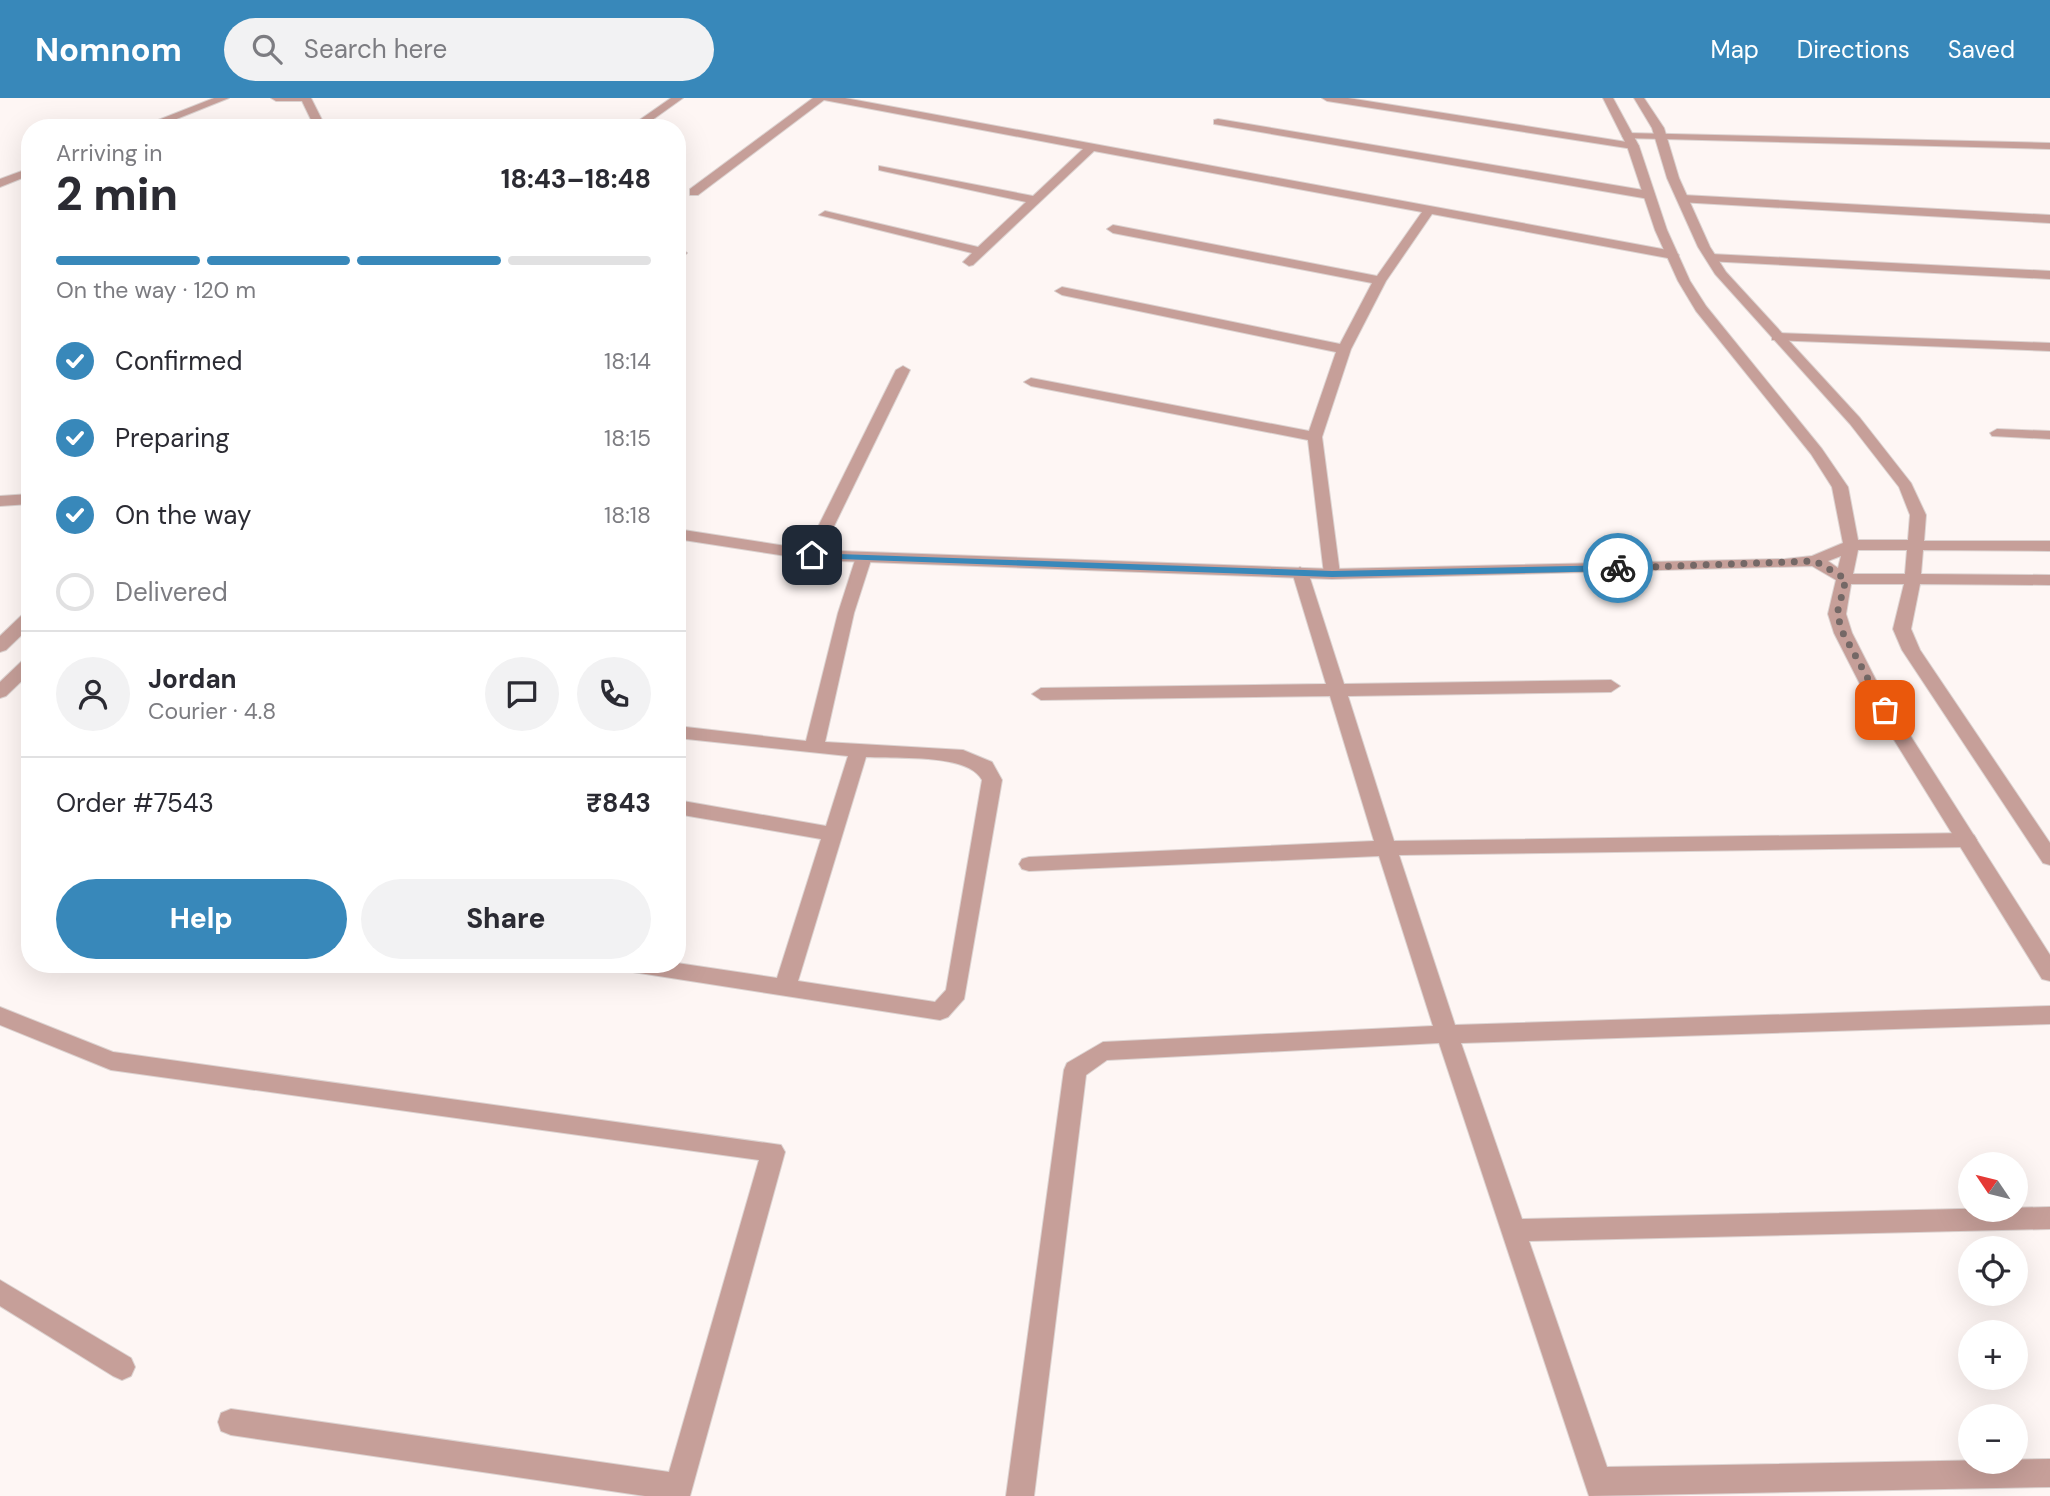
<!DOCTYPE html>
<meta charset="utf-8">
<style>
:root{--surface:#fff;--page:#f2f2f3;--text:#2b2b33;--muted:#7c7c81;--line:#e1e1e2;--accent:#3888ba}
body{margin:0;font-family:"DM Sans",sans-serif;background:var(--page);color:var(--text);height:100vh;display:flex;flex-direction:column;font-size:26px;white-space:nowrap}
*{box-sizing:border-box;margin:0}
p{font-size:23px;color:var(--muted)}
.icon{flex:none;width:38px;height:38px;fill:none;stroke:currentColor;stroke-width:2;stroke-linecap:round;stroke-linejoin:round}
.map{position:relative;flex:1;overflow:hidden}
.details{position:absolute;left:21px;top:21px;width:665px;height:854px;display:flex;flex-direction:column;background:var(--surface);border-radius:28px;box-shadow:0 7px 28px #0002}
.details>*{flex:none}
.needle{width:46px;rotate:305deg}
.controls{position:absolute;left:1958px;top:1054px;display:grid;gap:14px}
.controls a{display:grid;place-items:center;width:70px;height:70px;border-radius:50%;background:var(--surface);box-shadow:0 7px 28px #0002;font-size:35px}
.pin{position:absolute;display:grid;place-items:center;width:60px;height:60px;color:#fff;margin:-30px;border-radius:14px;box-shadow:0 4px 10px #0006}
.courier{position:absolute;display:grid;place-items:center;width:70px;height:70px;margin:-35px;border:5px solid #3888ba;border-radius:50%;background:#fff;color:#222;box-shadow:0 2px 9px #0007}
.overview em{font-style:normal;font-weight:800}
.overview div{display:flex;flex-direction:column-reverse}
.overview{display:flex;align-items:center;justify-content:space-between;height:119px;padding:0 35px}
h1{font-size:46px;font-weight:800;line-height:52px}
.bar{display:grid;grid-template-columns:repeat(4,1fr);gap:10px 7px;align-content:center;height:84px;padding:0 35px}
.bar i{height:9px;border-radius:5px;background:var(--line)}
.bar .on{background:var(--accent)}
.bar p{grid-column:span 4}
.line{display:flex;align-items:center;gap:18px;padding:0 35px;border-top:2px solid var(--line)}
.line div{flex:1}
.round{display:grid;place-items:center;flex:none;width:74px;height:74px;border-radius:37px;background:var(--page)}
ol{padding:0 35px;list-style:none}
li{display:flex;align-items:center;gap:21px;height:77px}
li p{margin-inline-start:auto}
li .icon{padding:7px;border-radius:50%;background:var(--accent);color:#fff;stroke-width:4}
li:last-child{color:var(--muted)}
li i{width:38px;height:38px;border:4px solid var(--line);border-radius:50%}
.button{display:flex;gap:14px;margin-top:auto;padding:14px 35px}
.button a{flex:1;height:80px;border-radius:42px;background:var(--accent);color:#fff;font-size:28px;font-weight:800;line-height:80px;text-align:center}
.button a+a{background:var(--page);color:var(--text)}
header{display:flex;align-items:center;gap:42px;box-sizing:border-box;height:98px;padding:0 35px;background:var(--accent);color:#fff}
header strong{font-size:33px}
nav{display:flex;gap:38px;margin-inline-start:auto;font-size:24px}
.search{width:490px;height:63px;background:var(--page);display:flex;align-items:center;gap:18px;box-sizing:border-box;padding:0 24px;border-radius:38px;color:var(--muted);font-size:26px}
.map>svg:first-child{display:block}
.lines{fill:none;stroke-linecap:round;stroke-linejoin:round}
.service-casing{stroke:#dcd3d1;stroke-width:2}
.minor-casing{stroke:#dcd3d1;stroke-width:2}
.tertiary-casing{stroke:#dcd3d1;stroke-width:2}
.service{fill:#c69f99;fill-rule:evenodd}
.minor{fill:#c69f99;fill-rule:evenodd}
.tertiary{fill:#c69f99;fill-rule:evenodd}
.route{fill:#3888ba}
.done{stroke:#746866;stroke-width:7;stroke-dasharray:0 12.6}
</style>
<header>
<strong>Nomnom</strong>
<div class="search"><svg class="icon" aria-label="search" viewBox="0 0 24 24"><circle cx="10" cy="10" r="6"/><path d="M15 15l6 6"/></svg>Search here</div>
<nav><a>Map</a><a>Directions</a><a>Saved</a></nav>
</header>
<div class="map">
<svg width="2050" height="1398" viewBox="0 0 2050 1398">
<rect width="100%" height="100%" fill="#fef6f4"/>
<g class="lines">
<defs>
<path id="service" d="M 0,1182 L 131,1260 L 135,1269 L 131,1278 L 122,1282 L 113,1278 L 0,1208 Z"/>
<g id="minor">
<path d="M 214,0 L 229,0 L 154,30 L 138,30 Z"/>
<path d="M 671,0 L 683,0 L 641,30 L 628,30 Z"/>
<path d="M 813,0 L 845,0 L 1673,153 L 1679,157 L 1673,161 L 1432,116 L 1386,183 L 1351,251 L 1322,339 L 1340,476 L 1332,481 L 1324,476 L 1308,342 L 1031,288 L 1024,284 L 1031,280 L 1309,333 L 1336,254 L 1062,197 L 1055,193 L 1062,189 L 1340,246 L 1372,185 L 1113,135 L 1107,131 L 1113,127 L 1377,178 L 1422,114 L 1094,53 L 973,167 L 969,168 L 963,164 L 972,155 L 819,117 L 825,113 L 978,149 L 1026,104 L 883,73 L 879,72 L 879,68 L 1033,98 L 1083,51 L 824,2 L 698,97 L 690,97 L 690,91 Z"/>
<path d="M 1322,0 L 1348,0 L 1633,45 L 1639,48 L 1633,51 L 1327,3 Z"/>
<path d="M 1218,21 L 1649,93 L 1655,97 L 1649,101 L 1214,26 L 1214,22 Z"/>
<path d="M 1628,35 L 2050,45 L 2050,51 L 1624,40 L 1622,38 Z"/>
<path d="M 30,70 L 30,77 L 0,89 L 0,81 Z"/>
<path d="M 1683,97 L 2050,117 L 2050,125 L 1679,104 L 1677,101 Z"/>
<path d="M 677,148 L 687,155 L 677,163 Z"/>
<path d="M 1711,156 L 2050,173 L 2050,181 L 1707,163 L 1707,157 Z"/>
<path d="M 1777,235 L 2050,245 L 2050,253 L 1772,242 L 1772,236 Z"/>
<path d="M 903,268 L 910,272 L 820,457 L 818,460 L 806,460 L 804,457 L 896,272 Z"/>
<path d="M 1997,331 L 2050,333 L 2050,341 L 1992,338 L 1990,335 Z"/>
<path d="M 30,396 L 30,406 L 0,408 L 0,398 Z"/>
<path d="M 864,454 L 872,459 L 854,515 L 825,644 L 963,652 L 992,664 L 1002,682 L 964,901 L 948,919 L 940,922 L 620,872 L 617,866 L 677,865 L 777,880 L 821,741 L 677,716 L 677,702 L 826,728 L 848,658 L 677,640 L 677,628 L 806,643 L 838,515 L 856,459 ZM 866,659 C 895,661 968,655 982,682 L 946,892 L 935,904 L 798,883 Z"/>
<path d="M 1300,469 L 1308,474 L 1344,586 L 1611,582 L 1620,588 L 1611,594 L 1348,598 L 1394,743 L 1967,735 L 1974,737 L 1977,742 L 1974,747 L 1967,749 L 1399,757 L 1455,927 L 2050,908 L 2050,926 L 1461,945 L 1522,1121 L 2050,1109 L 2050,1131 L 1529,1143 L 1607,1369 L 2050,1361 L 2050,1389 L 1589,1398 L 1439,945 L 1107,962 L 1086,977 L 1034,1398 L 1006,1398 L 1064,972 L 1067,965 L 1103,944 L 1433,928 L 1379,758 L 1029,773 L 1022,771 L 1019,766 L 1022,761 L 1029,759 L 1374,743 L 1330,598 L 1041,602 L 1032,596 L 1041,590 L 1326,586 L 1292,474 Z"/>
<path d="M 0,909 L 113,954 L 781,1047 L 785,1054 L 690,1398 L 645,1398 L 231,1337 L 221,1333 L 218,1324 L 221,1315 L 231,1311 L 669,1374 L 759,1062 L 111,972 L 0,927 Z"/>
</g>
<g id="tertiary">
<path d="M 271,0 L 311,0 L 326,30 L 315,30 L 302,3 L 276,3 Z"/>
<path d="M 1603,0 L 1613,0 L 1639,48 L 1667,132 L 1690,183 L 1706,208 L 1822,351 L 1848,389 L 1858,442 L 1908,442 L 1910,417 L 1899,389 L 1850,326 L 1715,176 L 1698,149 L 1667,80 L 1652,30 L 1634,0 L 1644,0 L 1664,30 L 1679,80 L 1710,149 L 1726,174 L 1860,320 L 1911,385 L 1926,417 L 1924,443 L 2050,443 L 2050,453 L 1923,452 L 1921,476 L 2050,477 L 2050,487 L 1920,486 L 1911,531 L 1920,552 L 2050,745 L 2050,767 L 2043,765 L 1902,552 L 1893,531 L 1904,486 L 1851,486 L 1846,516 L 1852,535 L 1880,590 L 2050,857 L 2050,883 L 2042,881 L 1862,590 L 1834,535 L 1828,516 L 1836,482 L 1812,468 L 1332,481 L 812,462 L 677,441 L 677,431 L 812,452 L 1332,471 L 1785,461 L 1812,458 L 1843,445 L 1832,389 L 1811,356 L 1696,213 L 1678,183 L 1655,132 L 1627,48 ZM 1858,452 L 1907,452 L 1905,476 L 1853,476 ZM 1841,458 L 1838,470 L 1828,463 Z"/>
<path d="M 30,514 L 30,529 L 6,552 L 0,554 L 0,538 L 24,515 Z"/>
<path d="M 30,559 L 30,575 L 6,598 L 0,600 L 0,584 L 24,561 Z"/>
</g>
</defs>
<use href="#service" class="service-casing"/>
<use href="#minor" class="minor-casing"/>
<use href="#tertiary" class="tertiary-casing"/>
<use href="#service" class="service"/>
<use href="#minor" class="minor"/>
<use href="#tertiary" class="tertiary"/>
</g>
<path class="route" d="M 809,455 L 1332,473 L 1618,467 L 1623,470 L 1618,473 L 1332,479 L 812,460 L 807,457 Z"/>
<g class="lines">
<path class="done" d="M 1618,470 L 1815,463 L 1846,481 L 1837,516 L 1843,535 L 1885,612"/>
</g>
</svg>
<div class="controls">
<a><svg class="needle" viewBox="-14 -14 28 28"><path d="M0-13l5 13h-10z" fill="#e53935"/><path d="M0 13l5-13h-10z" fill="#7c7c81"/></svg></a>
<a><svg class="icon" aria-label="locate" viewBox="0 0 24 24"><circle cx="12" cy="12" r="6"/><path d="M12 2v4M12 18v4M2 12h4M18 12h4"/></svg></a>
<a>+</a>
<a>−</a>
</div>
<div class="pin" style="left:1885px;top:612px;background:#ea580c"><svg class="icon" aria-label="bag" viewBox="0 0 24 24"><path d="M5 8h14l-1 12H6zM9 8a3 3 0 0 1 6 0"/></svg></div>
<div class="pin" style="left:812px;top:457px;background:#1f2937"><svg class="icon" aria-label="home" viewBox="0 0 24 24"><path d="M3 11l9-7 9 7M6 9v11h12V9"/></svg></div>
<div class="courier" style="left:1618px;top:470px"><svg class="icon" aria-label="bike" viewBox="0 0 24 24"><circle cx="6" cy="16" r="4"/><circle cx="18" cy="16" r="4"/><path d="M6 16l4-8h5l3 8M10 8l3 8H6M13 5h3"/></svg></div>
<section class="details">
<div class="overview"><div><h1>2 min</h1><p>Arriving in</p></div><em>18:43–18:48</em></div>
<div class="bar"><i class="on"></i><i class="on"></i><i class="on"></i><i></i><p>On the way · 120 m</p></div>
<ol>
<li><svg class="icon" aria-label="check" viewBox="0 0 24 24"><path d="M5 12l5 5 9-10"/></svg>Confirmed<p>18:14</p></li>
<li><svg class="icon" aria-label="check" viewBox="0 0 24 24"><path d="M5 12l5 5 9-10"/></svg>Preparing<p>18:15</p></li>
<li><svg class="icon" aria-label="check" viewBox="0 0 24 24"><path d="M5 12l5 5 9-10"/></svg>On the way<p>18:18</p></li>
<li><i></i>Delivered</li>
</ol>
<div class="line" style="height:126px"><a class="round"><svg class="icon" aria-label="person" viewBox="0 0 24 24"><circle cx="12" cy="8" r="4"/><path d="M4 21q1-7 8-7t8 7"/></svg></a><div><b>Jordan</b><p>Courier · 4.8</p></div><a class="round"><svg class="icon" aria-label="chat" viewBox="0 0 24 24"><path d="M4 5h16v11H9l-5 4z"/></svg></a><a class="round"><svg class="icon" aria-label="phone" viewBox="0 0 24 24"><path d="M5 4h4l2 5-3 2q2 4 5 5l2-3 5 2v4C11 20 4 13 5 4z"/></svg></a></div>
<div class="line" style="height:91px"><div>Order #7543</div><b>₹843</b></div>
<div class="button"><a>Help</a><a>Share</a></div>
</section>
</div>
